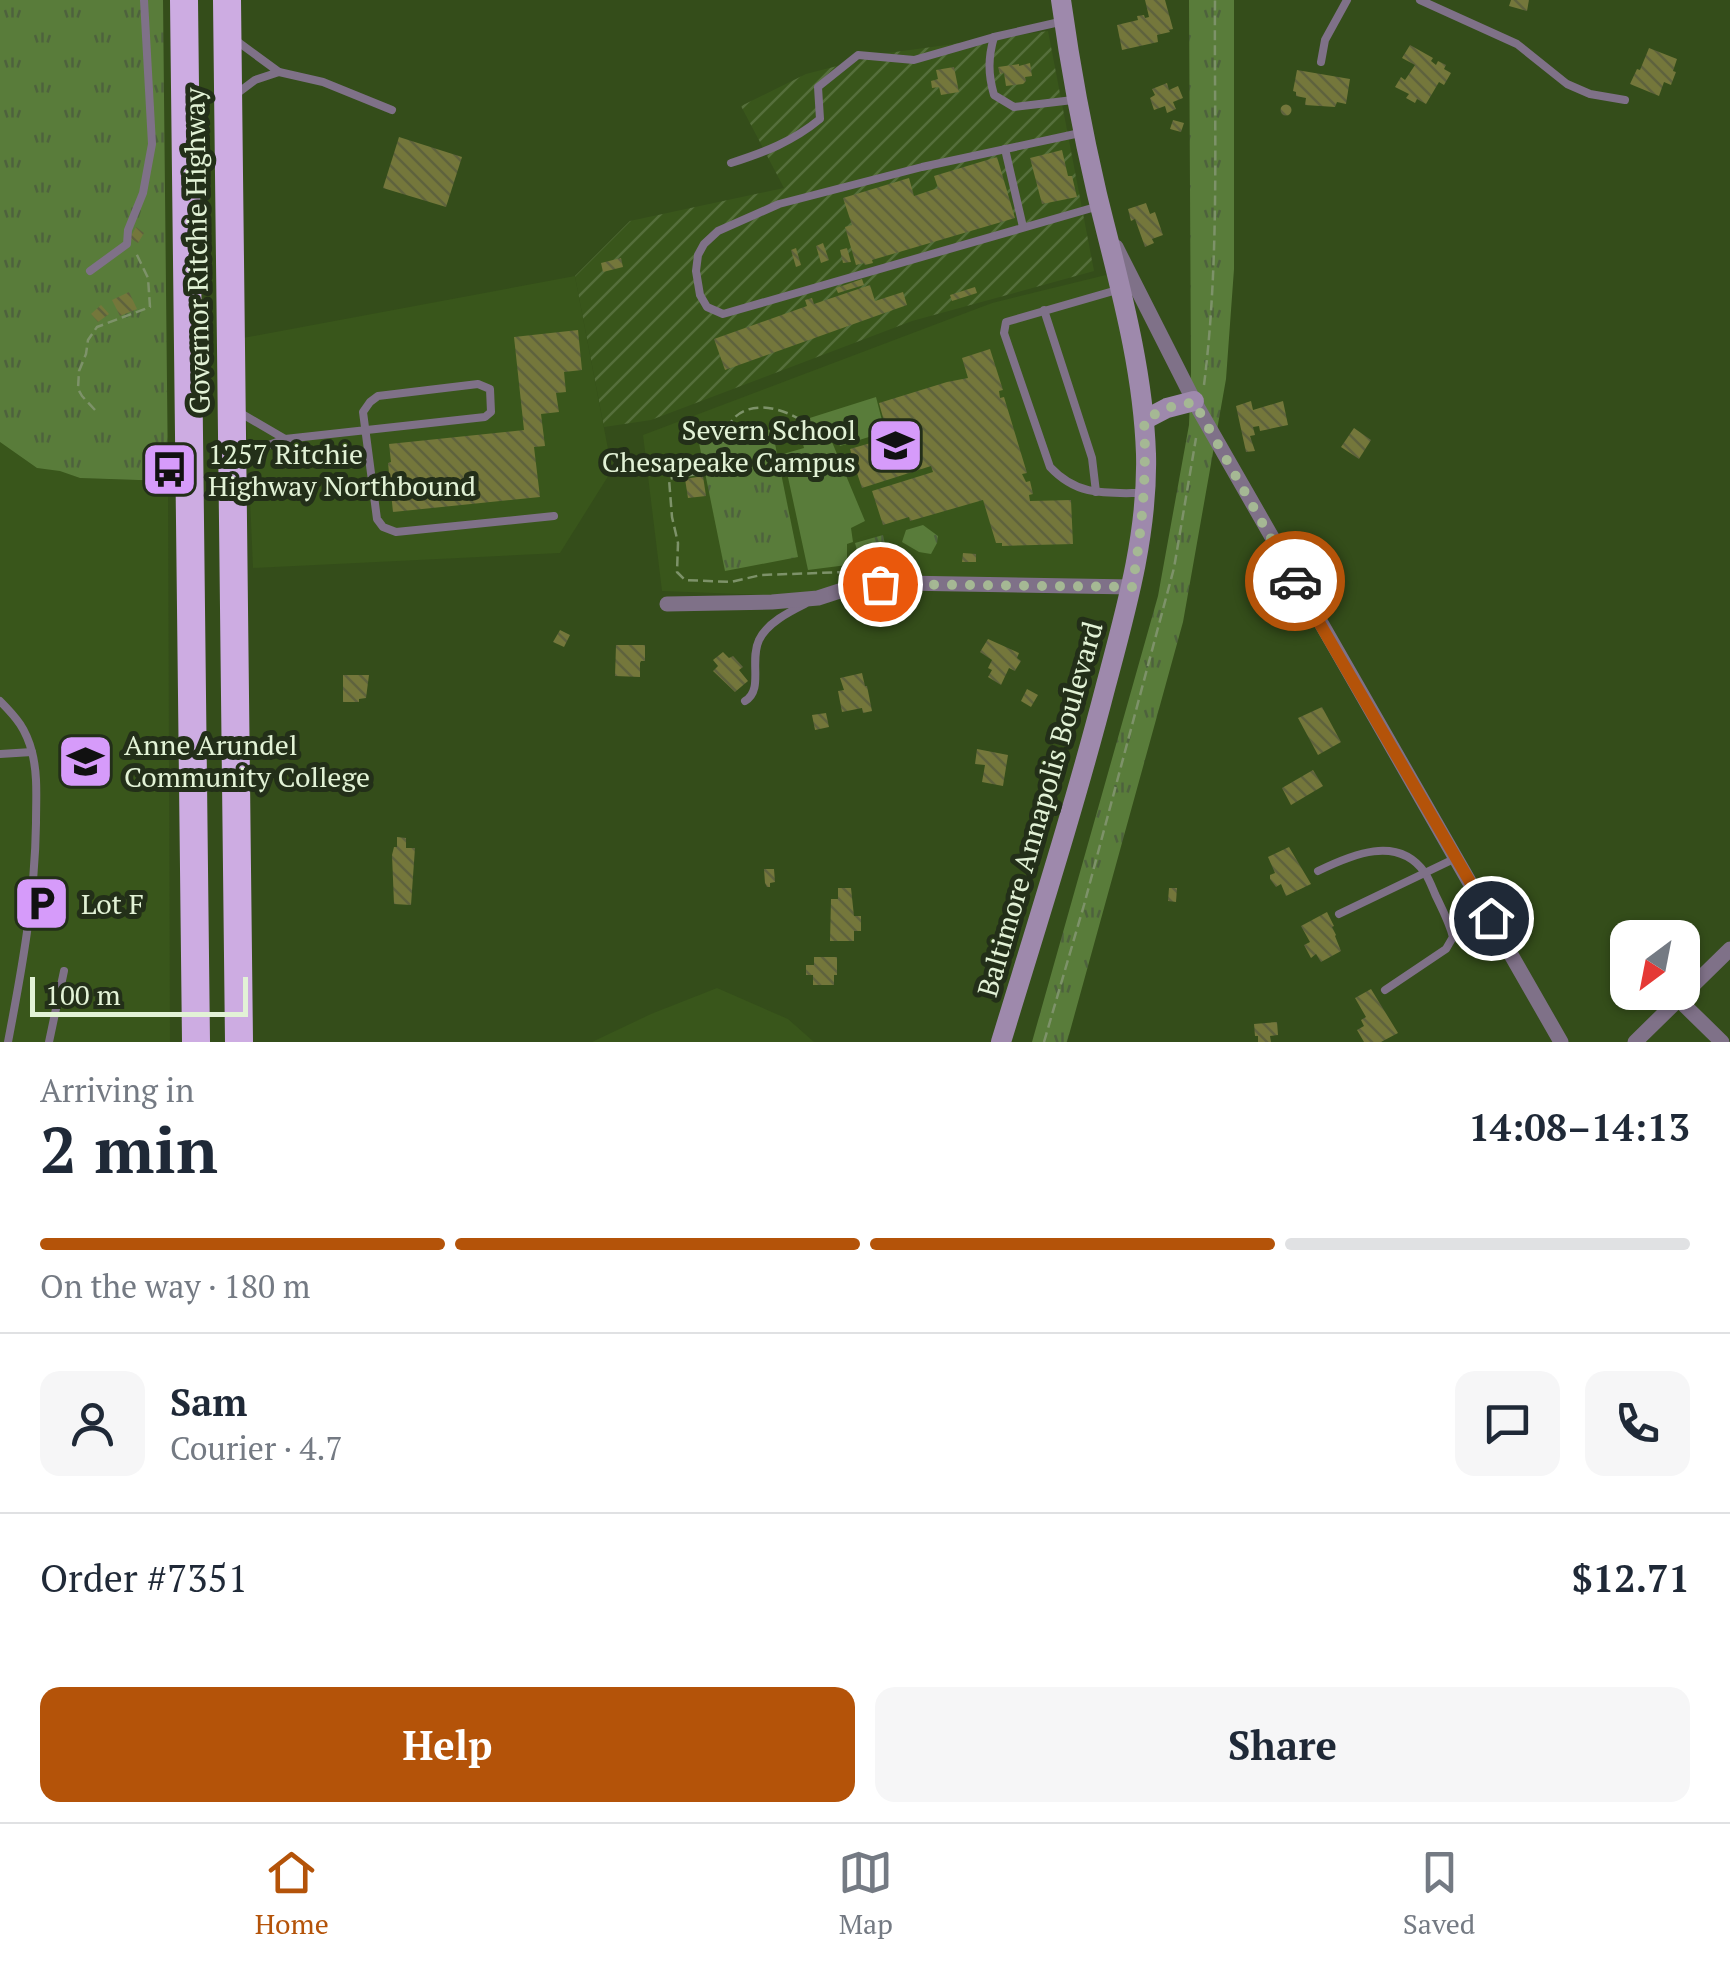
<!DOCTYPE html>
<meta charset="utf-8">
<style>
:root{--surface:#fff;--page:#f6f6f7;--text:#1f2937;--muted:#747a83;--line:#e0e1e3;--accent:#b45309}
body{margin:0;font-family:"PT Serif",serif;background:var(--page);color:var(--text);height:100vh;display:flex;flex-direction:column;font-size:38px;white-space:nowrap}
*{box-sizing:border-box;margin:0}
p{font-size:32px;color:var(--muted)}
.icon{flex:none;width:55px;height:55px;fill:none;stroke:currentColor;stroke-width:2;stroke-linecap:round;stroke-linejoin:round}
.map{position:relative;height:1042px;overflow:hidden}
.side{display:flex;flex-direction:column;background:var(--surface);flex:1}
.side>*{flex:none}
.needle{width:65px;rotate:212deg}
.controls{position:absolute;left:1610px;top:920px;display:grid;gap:20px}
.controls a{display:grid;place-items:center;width:90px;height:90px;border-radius:20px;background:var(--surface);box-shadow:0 2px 8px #0004;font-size:50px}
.scale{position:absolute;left:30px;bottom:25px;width:218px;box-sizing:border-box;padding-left:10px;border:5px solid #e2f2d6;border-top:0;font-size:28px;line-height:35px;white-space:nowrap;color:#e2f2d6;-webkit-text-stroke:8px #232f19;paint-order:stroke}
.pin{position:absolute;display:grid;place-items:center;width:85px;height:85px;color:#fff;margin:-42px;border:5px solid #fff;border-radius:50%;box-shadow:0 2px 10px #0007}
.courier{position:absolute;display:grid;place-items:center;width:100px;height:100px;margin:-50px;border:8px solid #b45309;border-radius:50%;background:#fff;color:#222;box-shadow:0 2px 12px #0007}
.head em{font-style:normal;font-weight:700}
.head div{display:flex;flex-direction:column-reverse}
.head{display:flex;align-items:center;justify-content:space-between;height:170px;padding:0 40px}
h1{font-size:65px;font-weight:700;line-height:75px}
.bar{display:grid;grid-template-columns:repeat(4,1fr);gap:15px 10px;align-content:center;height:120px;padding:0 40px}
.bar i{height:12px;border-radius:8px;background:var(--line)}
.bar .active{background:var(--accent)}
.bar p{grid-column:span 4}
.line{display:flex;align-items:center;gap:25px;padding:0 40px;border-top:2px solid var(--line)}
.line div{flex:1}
.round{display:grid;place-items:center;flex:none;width:105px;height:105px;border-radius:20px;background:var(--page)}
.cta{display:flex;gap:20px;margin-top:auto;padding:20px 40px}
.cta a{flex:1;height:115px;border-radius:20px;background:var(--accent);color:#fff;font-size:40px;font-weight:700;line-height:115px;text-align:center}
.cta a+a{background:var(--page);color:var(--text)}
.dock{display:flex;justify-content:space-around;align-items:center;height:140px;border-top:2px solid var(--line);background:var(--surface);font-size:28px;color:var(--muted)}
.dock a{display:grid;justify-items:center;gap:5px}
.dock .active{color:var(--accent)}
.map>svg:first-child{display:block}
.built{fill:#39561b}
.industrial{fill:url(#industrial-furrows)}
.grass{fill:url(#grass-tufts)}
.pitch{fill:#597c3a}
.building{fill:url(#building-back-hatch)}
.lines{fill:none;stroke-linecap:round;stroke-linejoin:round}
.path{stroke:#7d9269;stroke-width:2.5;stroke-dasharray:10 5;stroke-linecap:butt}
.lane{stroke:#7f7188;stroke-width:8}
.street{stroke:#7f7188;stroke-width:15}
.secondary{stroke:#9e89ac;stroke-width:20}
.highway{stroke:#cdace2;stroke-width:28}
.done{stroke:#a5b894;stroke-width:10;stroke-dasharray:0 18}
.route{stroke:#b45309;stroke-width:12}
.labels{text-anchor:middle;stroke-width:10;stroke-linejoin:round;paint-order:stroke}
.street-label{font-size:28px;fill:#e2f2d6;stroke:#232f19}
.poi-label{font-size:28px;fill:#e2f2d6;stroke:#232f19;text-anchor:start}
</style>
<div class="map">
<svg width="1730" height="1042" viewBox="0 0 1730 1042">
<defs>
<pattern id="industrial-furrows" width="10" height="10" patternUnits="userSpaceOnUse" patternTransform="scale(2.5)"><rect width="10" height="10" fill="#39561b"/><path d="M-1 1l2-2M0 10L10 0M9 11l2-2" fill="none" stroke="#556f3b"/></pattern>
<pattern id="grass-tufts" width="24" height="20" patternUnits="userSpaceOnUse" patternTransform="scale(2.5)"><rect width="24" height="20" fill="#597c3a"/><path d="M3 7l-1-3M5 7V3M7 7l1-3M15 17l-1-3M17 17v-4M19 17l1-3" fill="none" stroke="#4e623d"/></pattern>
<pattern id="building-back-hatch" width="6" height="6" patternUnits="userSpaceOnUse" patternTransform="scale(2.5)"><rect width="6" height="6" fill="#74773b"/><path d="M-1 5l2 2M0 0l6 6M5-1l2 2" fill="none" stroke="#5e623d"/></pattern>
</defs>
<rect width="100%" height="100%" fill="#344d1a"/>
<g class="built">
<path d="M 1118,272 L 1143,412 L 1132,587 L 901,583 L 818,597 L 662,591 L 643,435 L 992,303 Z"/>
<path d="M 575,276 L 612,470 L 560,553 L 253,568 L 243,338 Z"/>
<path d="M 0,442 L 37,468 L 60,470 L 80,478 L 168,481 L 170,1042 L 0,1042 Z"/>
<path d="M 717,988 L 788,1019 L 814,1042 L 592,1042 L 651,1014 Z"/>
</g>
<path class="industrial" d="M 1048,31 L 1094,271 L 912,321 L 651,420 L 604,427 L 575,276 L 630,221 L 784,188 L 741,106 L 806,74 L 888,53 Z"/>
<g class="grass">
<path d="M 0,0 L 163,0 L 168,481 L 80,478 L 60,471 L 37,468 L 0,442 Z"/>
<path d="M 1189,0 L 1234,0 L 1234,269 L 1226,379 L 1183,622 L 1067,1042 L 1032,1042 L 1158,596 L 1189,425 L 1191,373 Z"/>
<path d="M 772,429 L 798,557 L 725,571 L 699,443 Z"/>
<path d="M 923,525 L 938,536 L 937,543 L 931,554 L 919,552 L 902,542 L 906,530 Z"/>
<path d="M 883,535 L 887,554 L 860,561 L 855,543 Z"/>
</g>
<path class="pitch" d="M 876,397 L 885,432 L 840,446 L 837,440 L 832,442 L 865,521 L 851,528 L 853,542 L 847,544 L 847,565 L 808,570 L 783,454 L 804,448 L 797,422 Z"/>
<g class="building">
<path d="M 1145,0 L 1165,0 L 1173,29 L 1169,30 L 1170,32 L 1157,35 L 1158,42 L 1122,50 L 1117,25 L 1138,20 L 1137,16 L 1144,15 L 1145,18 L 1149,17 Z"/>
<path d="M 1511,0 L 1529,0 L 1527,11 L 1509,6 Z"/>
<path d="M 1410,45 L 1433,58 L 1431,61 L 1436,65 L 1438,61 L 1446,65 L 1444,69 L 1451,73 L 1444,85 L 1439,82 L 1426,104 L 1417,99 L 1415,103 L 1406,98 L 1409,94 L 1395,87 L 1401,77 L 1405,80 L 1415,65 L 1402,58 Z"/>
<path d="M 1649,48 L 1677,59 L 1673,71 L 1676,72 L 1671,85 L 1664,82 L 1659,96 L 1630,84 L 1637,69 L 1640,70 Z"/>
<path d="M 1030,63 L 1032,76 L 1025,77 L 1026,81 L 1023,84 L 1006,86 L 1004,73 L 1000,74 L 998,67 L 1019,64 L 1019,66 Z"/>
<path d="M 954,67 L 959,92 L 941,95 L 939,87 L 932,88 L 931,81 L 938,79 L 936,70 Z"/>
<path d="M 1297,70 L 1350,79 L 1346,104 L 1337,102 L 1335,107 L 1305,105 L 1306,98 L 1296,96 L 1296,92 L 1293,91 Z"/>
<path d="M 1167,83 L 1169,90 L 1178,86 L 1183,98 L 1173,102 L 1176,109 L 1167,113 L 1165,106 L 1154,110 L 1150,98 L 1155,95 L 1152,89 Z"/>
<circle cx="1286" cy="110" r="5.5"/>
<path d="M 1173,120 L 1184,123 L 1181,132 L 1170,129 Z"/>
<path d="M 399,137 L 462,157 L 446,207 L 383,188 Z"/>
<path d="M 1062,150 L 1068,176 L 1072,176 L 1077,197 L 1042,204 L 1030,158 Z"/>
<path d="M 997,157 L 1015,218 L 872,260 L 873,263 L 865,265 L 864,263 L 856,265 L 845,227 L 852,225 L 843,198 L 909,178 L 914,196 L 938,188 L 934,176 Z"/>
<path d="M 1146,203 L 1150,214 L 1155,212 L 1163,235 L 1152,239 L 1154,243 L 1145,247 L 1135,219 L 1131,221 L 1128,209 Z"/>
<path d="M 136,227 L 144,233 L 138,243 L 130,238 Z"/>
<path d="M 823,243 L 829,260 L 821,263 L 816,246 Z"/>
<path d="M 796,248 L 801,265 L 796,267 L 791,250 Z"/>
<path d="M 847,248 L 851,262 L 843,263 L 840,250 Z"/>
<path d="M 621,258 L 623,267 L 603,272 L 601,263 Z"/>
<path d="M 862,279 L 864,285 L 838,293 L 836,288 Z"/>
<path d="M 870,285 L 875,301 L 903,292 L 907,305 L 725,370 L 714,339 L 807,306 L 805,300 L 812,298 L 814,304 Z"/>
<path d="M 975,287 L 977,293 L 952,301 L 950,295 Z"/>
<path d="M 129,292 L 137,309 L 120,316 L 112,300 Z"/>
<path d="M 101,305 L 109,314 L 98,322 L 91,314 Z"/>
<path d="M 578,330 L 582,370 L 564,372 L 566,392 L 556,393 L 559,412 L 541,414 L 545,446 L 534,447 L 540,497 L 393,512 L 388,463 L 391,462 L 389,444 L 524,430 L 514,337 Z"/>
<path d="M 990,349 L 1003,390 L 999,391 L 1000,398 L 1004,397 L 1027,473 L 1022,474 L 1026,482 L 1030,481 L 1033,494 L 1029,495 L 1030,501 L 1071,500 L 1073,544 L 1002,546 L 1002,543 L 996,543 L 983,500 L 910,521 L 909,517 L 883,525 L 872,491 L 933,472 L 931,466 L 862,488 L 854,464 L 850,463 L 848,457 L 852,456 L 850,449 L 915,430 L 913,424 L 887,432 L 879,403 L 947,382 L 968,378 L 962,358 Z"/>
<path d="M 1251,401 L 1253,410 L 1283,401 L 1288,425 L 1260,431 L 1259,426 L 1253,427 L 1255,435 L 1250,436 L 1255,451 L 1246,452 L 1236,406 Z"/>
<path d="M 1354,428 L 1371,440 L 1359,459 L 1341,447 Z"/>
<path d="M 703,476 L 706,496 L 688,498 L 685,479 Z"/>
<path d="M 963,553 L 976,554 L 976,562 L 962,562 Z"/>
<path d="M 560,630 L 570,635 L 564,647 L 553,642 Z"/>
<path d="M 988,639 L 1019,653 L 1017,658 L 1021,661 L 1016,669 L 1015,671 L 1009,668 L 1001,685 L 988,677 L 992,670 L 988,668 L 992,660 L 980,652 Z"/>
<path d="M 616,645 L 645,645 L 645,661 L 641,661 L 640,663 L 640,677 L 615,676 Z"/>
<path d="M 723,652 L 729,658 L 733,656 L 743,667 L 739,670 L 748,681 L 735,692 L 713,671 L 718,666 L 713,660 Z"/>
<path d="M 862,673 L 865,686 L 867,686 L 872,711 L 863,713 L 862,708 L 842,712 L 838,691 L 844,690 L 840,678 Z"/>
<path d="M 343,675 L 369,675 L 366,698 L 359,699 L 359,702 L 343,702 Z"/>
<path d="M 1027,689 L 1038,695 L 1031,707 L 1021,701 Z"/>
<path d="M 1322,707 L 1341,742 L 1318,755 L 1298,718 Z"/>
<path d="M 826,713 L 829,727 L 815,730 L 812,715 Z"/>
<path d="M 977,749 L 1008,755 L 1003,786 L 982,782 L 985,765 L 975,764 Z"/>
<path d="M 1313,770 L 1323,786 L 1291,805 L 1282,788 Z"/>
<path d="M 397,837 L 406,838 L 406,848 L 415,848 L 411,905 L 394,904 L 392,855 L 394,847 L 397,847 Z"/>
<path d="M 1289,847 L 1311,884 L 1286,896 L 1281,884 L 1276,887 L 1270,879 L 1270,875 L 1275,873 L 1268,857 Z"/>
<path d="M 764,869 L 774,869 L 775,882 L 770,883 L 770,887 L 767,887 L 765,883 Z"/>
<path d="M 838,888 L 851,888 L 854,916 L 861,916 L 861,931 L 854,931 L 854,941 L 830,941 L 831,899 L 838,899 Z"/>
<path d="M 1169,888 L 1177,888 L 1176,902 L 1168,901 Z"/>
<path d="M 1327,912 L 1334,926 L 1332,927 L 1336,935 L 1335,936 L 1341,951 L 1321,962 L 1316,954 L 1311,958 L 1304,945 L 1310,942 L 1301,926 Z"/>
<path d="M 814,957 L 837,957 L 837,975 L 834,975 L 834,985 L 813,985 L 813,975 L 806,975 L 806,965 L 814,965 Z"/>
<path d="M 1371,989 L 1398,1033 L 1381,1042 L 1364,1042 L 1357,1030 L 1364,1026 L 1361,1020 L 1366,1017 L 1355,998 Z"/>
<path d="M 1277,1022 L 1278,1035 L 1270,1036 L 1271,1042 L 1258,1042 L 1258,1036 L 1255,1036 L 1254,1024 Z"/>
</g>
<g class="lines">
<g class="path">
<path d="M 1204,385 C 1220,258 1214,128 1215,0"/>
<path d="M 95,410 L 82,396 L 78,389 L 79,371 L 86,354 L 88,340 L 97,327 L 150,307 L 148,278 L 136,253"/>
<path d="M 801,420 C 783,409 754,400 735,417 C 734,418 725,430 724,431 C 723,440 727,449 724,458 C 718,476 684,474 669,479 L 672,517 L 678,543 L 677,572 L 685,580 L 731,582 L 761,575 L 847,572"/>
<path d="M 885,568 L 901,566 L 913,557"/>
<path d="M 1044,1042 L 1084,905 L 1174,568 L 1196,438"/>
</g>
<g class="lane">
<path d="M 1420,0 L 1517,44 L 1567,84 L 1590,94 L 1625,100"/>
<path d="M 994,37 C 988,58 988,74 994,95 L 1014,107 L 1073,100"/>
<path d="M 234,39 L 279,72 L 255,80 L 235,95"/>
<path d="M 1321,62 L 1325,40 L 1347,0"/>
<path d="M 279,72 L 323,82 L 392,110"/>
<path d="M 1080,133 L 922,167 L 779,204 L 718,231 L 704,244 L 698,255 L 696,271 L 700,295 L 707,307 L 723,314 L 1099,206"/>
<path d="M 1005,149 L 1023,227"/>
<path d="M 731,163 C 765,152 792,142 820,119 L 818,87 L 858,55 L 914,60 L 994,37 L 1064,21"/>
<path d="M 90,271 L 127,244 L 128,230 L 143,193 L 152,144 L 144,0"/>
<path d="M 1117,290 L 1006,322 L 1004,333 L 1050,467 C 1078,497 1106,493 1144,493"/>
<path d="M 1044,310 L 1092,458 L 1096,492"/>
<path d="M 237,411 L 285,439"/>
<path d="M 237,457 L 285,439 L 485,417 L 491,412 L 490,389 L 478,384 L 378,396 L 370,402 L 363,412 L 377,519 L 383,527 L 396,532 L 554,516"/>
<path d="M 0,701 C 17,718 26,729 32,752"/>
<path d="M 745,701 C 764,690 749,661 759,640 C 767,623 789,612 805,604"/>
<path d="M 0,754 L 32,752 C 38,775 36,799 36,823 C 35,897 22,969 8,1042"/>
<path d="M 1318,871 C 1351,855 1398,834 1425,873 C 1429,879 1432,887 1435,894 C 1442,909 1449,921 1453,937 L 1446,949 L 1385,990"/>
<path d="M 1339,914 L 1456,858"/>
<path d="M 49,1042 L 64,971"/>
</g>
<g class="street">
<path d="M 1116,247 L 1194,401 L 1561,1042"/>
<path d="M 667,604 L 772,602 L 818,598 L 858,585 L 901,583 L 1132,587"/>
<path d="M 1678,999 L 1722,1042"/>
<path d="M 1635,1042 L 1730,949"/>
</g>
<g class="secondary">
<path d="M 1144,420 L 1167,408 L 1194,401"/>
<path d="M 1001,1042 C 1037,924 1075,805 1106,685 C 1126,610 1148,533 1146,454 C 1143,365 1118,280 1097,194 C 1082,130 1070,65 1061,0"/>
</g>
<g class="highway">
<path d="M 184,0 L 196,1042"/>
<path d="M 227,0 L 239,1042"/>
</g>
</g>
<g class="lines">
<path class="done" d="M 880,584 L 1132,587 C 1142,531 1147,476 1144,420 L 1167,408 L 1194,402 L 1295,581"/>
<path class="route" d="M 1295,581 L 1491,918"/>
</g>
<defs>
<symbol id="school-square" viewBox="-11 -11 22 22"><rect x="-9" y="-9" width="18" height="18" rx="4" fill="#d69bfa" stroke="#232f19"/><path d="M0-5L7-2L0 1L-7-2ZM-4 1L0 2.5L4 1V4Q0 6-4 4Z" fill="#111"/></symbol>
<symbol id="bus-square" viewBox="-11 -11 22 22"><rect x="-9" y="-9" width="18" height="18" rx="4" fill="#d69bfa" stroke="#232f19"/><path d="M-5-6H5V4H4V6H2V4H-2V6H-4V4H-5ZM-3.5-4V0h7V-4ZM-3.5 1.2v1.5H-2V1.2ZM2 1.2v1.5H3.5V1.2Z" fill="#111"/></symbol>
<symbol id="university-square" viewBox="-11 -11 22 22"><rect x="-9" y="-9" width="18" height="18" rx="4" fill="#d69bfa" stroke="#232f19"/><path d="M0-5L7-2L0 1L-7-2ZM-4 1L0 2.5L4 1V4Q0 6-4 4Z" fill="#111"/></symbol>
<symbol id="parking-square" viewBox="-11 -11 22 22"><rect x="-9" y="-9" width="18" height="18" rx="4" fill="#d69bfa" stroke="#232f19"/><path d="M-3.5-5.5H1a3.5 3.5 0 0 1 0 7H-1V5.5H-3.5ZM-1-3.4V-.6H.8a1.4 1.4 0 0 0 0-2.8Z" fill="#111"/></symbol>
</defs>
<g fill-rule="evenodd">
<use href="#school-square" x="864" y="414" width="63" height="63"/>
<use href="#bus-square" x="138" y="438" width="63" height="63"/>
<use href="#university-square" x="54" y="730" width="63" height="63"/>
<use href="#parking-square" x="10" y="872" width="63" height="63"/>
</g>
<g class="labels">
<g class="street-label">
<text transform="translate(197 251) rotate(-91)" y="10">Governor Ritchie Highway</text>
<text transform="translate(1040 809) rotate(-74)" y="10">Baltimore Annapolis Boulevard</text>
</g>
<g class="poi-label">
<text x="856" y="440" text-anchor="end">Severn School<tspan x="856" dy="32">Chesapeake Campus</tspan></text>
<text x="208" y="464">1257 Ritchie<tspan x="208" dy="32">Highway Northbound</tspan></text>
<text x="124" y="755">Anne Arundel<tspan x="124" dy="32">Community College</tspan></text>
<text x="81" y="914">Lot F</text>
</g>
</g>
</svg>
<div class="controls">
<a><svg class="needle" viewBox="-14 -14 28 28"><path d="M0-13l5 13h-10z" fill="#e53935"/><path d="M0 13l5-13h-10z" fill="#747a83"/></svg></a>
</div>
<div class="scale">100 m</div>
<div class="pin" style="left:880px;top:584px;background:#ea580c"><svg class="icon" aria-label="bag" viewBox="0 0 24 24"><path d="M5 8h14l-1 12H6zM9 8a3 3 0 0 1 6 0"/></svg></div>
<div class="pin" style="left:1491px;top:918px;background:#1f2937"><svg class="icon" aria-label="home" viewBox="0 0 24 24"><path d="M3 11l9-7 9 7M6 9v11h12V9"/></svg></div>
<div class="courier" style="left:1295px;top:581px"><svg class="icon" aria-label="car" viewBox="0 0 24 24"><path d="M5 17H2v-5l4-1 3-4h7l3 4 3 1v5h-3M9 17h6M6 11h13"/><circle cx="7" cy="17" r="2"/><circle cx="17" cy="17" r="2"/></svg></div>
</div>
<section class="side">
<div class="head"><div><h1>2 min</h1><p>Arriving in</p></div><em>14:08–14:13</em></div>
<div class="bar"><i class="active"></i><i class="active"></i><i class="active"></i><i></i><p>On the way · 180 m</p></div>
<div class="line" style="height:180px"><a class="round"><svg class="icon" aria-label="person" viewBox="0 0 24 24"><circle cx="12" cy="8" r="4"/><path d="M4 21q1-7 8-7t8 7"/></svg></a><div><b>Sam</b><p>Courier · 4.7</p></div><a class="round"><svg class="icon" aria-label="chat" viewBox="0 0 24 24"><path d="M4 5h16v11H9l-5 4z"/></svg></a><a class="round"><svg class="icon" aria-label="phone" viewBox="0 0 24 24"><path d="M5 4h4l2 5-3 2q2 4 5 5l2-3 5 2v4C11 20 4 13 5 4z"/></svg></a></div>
<div class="line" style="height:130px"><div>Order #7351</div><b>$12.71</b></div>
<div class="cta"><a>Help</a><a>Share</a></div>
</section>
<nav class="dock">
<a class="active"><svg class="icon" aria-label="home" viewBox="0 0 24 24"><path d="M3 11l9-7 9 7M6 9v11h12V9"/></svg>Home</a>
<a><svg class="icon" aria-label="map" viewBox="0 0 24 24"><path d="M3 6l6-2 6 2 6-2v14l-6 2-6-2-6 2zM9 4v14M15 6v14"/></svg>Map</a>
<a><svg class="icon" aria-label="saved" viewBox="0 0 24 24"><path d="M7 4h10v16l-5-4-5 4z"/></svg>Saved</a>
</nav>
